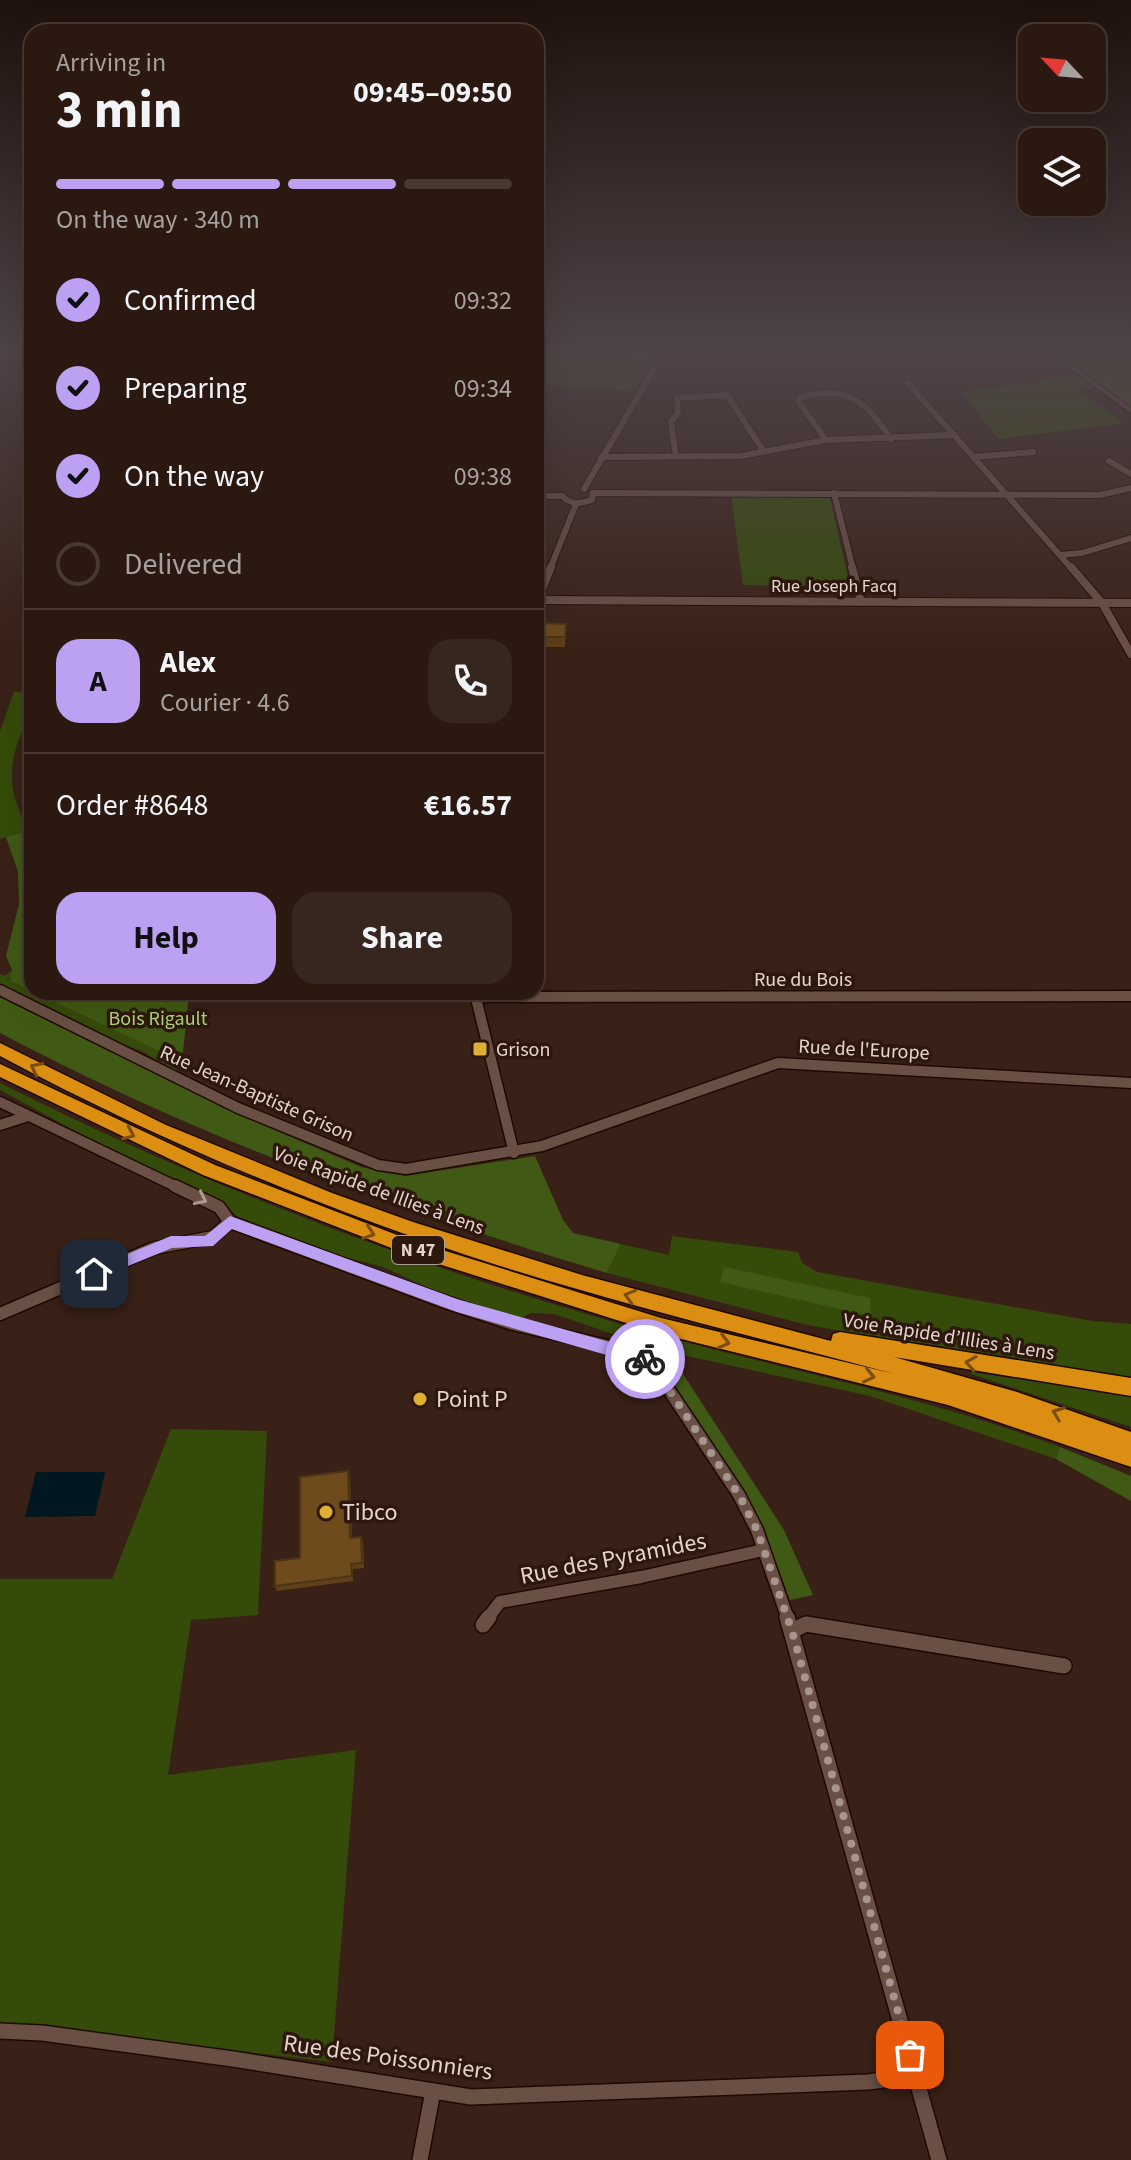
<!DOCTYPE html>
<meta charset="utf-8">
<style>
:root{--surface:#2b1911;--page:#37261f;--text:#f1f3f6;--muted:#a6a09f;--line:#473831;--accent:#bca0f2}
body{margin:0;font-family:"Source Sans 3",sans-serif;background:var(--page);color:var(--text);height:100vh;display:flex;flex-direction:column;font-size:30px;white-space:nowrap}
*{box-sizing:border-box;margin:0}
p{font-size:26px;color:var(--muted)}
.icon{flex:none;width:44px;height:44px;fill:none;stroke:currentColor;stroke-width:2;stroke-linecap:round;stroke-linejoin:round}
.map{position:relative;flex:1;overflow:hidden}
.sheet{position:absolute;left:24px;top:24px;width:520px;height:976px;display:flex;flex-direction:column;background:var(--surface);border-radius:24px;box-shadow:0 8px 32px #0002,0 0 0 2px var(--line)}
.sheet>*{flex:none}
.needle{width:52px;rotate:296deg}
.controls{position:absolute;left:1018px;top:24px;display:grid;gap:16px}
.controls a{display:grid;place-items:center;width:88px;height:88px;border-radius:16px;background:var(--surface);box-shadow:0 8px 32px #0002,0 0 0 2px var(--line);font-size:40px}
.pin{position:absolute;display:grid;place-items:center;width:68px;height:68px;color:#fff;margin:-34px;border-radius:16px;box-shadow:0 4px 12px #0006}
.courier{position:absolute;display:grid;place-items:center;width:80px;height:80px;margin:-40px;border:6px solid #bca0f2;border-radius:50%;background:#fff;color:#222;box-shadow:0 2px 10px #0007}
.headline em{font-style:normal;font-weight:700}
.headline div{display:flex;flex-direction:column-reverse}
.headline{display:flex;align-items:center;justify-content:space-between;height:136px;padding:0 32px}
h1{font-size:52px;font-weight:700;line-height:60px}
.bar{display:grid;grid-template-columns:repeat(4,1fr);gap:12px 8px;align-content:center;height:96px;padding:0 32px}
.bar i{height:10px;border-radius:6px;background:var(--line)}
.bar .current{background:var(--accent)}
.bar p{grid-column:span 4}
.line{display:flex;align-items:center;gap:20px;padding:0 32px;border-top:2px solid var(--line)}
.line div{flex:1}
.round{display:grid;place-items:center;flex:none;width:84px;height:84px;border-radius:24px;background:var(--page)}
ol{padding:0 32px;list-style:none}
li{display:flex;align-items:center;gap:24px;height:88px}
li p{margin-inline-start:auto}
li .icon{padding:8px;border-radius:50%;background:var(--accent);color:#111;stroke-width:4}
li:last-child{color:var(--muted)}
li i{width:44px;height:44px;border:4px solid var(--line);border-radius:50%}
.button{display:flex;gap:16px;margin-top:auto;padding:16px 32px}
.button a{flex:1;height:92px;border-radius:24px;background:var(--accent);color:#111;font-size:32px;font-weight:700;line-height:92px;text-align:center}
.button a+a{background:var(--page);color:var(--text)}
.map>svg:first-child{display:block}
.green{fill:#354b09}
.forest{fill:#405914}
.water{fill:#00171f}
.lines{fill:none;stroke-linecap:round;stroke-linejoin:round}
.minor-far4-casing{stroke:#1f0a03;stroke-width:8}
.minor-far3-casing{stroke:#1f0a03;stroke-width:10}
.minor-far2-casing{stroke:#1f0a03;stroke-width:13}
.minor-far1-casing{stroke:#1f0a03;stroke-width:15}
.minor-casing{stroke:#1f0a03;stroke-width:18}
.tertiary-casing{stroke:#1f0a03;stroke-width:3}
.trunk-casing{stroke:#1f0a03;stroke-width:3}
.minor-far4{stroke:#6a4f44;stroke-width:6}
.minor-far3{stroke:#6a4f44;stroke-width:8}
.minor-far2{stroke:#6a4f44;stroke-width:10}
.minor-far1{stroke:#6a4f44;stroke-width:12}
.minor{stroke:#6a4f44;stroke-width:15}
.tertiary{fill:#6a4f44;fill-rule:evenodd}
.trunk{fill:#dc8e12;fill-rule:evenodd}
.wall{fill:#5f4018}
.shaded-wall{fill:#4d3414}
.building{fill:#6e4b1c;stroke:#4d3414;stroke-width:2}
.oneway{stroke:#7c4d10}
.oneway2{stroke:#ad988f}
.route{fill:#bca0f2}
.done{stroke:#a8958d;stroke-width:8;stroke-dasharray:0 14.4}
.poi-dot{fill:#e0b034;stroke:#2e180e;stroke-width:3}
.labels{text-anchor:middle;stroke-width:7;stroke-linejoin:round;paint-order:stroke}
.far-street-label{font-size:18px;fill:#e4d4cd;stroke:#2e180e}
.shield{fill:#2e180e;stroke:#ad9c94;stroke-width:2}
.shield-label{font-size:18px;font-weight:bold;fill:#e4d4cd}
.street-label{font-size:20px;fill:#e4d4cd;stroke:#2e180e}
.park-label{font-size:20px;fill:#afd679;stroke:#2e180e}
.poi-label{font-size:20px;fill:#e4d4cd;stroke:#2e180e;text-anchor:start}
.near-poi-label{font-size:24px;fill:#e4d4cd;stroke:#2e180e;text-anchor:start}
.near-street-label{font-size:24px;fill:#e4d4cd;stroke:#2e180e}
</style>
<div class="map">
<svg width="1131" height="2160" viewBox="0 0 1131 2160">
<rect width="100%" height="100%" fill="#392117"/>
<g class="green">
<path d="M 536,350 L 601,350 L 653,361 L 634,391 L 536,384 Z"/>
<path d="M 1073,350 L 1131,350 L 1131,393 L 1129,392 Z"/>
<path d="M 1076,375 L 1093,388 L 1078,390 L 1124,423 L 998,439 L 962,392 Z"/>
<path d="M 731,495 L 821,495 L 830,499 L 850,586 L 743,585 Z"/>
<path d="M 32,691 C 32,717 25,723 17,745 C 6,777 14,801 28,831 L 0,839 L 0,731 L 14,692 Z"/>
<path d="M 12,970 L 10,981 L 182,1062 L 175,1071 L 142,1051 L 111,1040 L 0,984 L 0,974 L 5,976 Z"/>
<path d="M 0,1083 C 217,1192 448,1279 682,1341 C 809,1375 937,1401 1060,1447 L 1056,1459 L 870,1396 L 673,1353 L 676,1363 L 662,1369 L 633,1341 L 554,1314 L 531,1313 L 519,1319 L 429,1288 L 383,1267 L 317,1250 L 241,1220 L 217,1199 L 134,1163 L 0,1090 Z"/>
<path d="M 672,1236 L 798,1252 L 802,1263 L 817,1272 L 1093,1321 L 1131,1324 L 1131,1377 L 911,1344 L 803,1324 L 607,1273 L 621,1244 L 669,1255 Z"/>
<path d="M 971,1372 L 1131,1396 L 1131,1427 L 971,1374 Z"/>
<path d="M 171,1429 L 267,1431 L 258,1615 L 191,1620 L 168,1775 L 356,1750 L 332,2062 L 0,2023 L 0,1579 L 112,1579 Z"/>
</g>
<g class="forest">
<path d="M 1050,350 L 1073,350 L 1131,393 L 1131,409 Z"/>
<path d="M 28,831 L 32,841 L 32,991 L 10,981 L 12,970 L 6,956 L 19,904 L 18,872 L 6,837 Z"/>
<path d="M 33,992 L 189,992 L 182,1062 Z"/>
<path d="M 0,995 L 238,1114 L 361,1167 L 405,1176 L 535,1156 L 563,1220 L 573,1233 L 621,1244 L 607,1273 C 397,1210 193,1135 0,1033 Z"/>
<path d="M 724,1267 L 870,1298 L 871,1316 L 720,1282 Z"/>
<path d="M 676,1363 L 784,1530 L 813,1595 L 790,1600 L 763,1529 L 744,1493 L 662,1369 Z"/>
<path d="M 1060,1447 L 1131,1476 L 1131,1501 L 1056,1459 Z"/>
</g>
<path class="water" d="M 36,1472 L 105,1472 L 95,1516 L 25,1517 Z"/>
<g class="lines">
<defs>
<g id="minor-far4">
<path d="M 609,350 L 660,358"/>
<path d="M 908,383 L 1072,569"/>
<path d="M 826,440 L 798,401 L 800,398 C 847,384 866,401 891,439"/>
<path d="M 676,456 L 671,422 L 678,413 L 677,398 L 727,395 L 764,452"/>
<path d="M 601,457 L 741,456 L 826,440 L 954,435"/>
<path d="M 974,457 L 1033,452"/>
<path d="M 1109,461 L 1131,474"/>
<path d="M 584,489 L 665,350"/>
<path d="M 593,493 L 1100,495 L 1131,488"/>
<path d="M 834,493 L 853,569"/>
<path d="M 536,496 L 562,496"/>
<path d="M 562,496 C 571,505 580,504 592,500 L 593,493"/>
<path d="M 1060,555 L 1082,553 L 1131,538"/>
<path d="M 550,569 L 576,504"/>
</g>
<g id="minor-far3">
<path d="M 852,567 L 861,602"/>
<path d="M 1071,567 L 1102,603 L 1131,654"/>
<path d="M 538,600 L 1131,603"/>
<path d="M 537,602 L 551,567"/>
</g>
<g id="minor-far2">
<path d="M 0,990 L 238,1108 L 378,1165 L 406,1169 L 542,1146 L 778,1063 L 1131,1083"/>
<path d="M 475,994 L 514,1153"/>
<path d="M 475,997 L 1131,996"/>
<path d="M 0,1102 L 179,1188"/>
<path d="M 0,1125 L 28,1116"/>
</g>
<g id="minor-far1">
<path d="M 175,1186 L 219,1207 L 230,1222"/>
<path d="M 230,1222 L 442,1301 L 513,1324 L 607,1346 L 653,1366 L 739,1495 L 757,1530 L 788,1619"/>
<path d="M 0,1314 L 154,1248 L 213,1237 L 230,1222"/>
<path d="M 487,1619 L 500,1602 L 641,1577 L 763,1550"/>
</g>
<g id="minor">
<path d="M 787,1617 L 939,2160"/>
<path d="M 483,1625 L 489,1617"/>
<path d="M 792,1631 L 806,1624 L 1064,1666"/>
<path d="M 0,2031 L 42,2033 L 233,2059 L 471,2097 L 868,2082 L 915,2076"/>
<path d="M 420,2160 L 433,2091"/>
</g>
<path id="tertiary" d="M 1044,350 L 1051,350 L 1131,408 L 1131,413 Z"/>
<path id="trunk" d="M 0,1043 L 166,1125 L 332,1193 L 413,1222 L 582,1275 L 831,1341 L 833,1334 L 840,1332 L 1131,1378 L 1131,1396 L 894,1357 L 1017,1392 L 1131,1432 L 1131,1467 L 948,1405 L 661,1334 L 407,1254 L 203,1175 L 0,1077 L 0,1064 L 215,1165 L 410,1240 L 661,1318 L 895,1374 C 762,1339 628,1306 497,1265 C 325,1210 159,1141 0,1056 Z"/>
</defs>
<use href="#minor-far4" class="minor-far4-casing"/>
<use href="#minor-far3" class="minor-far3-casing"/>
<use href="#minor-far2" class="minor-far2-casing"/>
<use href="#minor-far1" class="minor-far1-casing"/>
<use href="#minor" class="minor-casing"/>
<use href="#tertiary" class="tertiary-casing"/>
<use href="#trunk" class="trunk-casing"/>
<use href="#minor-far4" class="minor-far4"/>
<use href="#minor-far3" class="minor-far3"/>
<use href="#minor-far2" class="minor-far2"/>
<use href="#minor-far1" class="minor-far1"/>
<use href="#minor" class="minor"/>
<use href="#tertiary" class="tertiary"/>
<use href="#trunk" class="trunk"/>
</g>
<g class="wall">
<path d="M 566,624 L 565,647 L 539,647 L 538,637 Z"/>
<path d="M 350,1476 L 352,1538 L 363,1542 L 364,1568 L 353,1569 L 353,1581 L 277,1591 L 275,1586 L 300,1558 Z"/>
</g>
<g class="shaded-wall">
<path d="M 541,522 L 541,529 L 536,538 L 536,532 Z"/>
<path d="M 348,1471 L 350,1476 L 352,1543 L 350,1538 Z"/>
</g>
<g class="building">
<path d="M 536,522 L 541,522 L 536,532 Z"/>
<path d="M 540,623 L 566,624 L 565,637 L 538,637 Z"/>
<path d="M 348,1471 L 350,1538 L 361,1537 L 362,1563 L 351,1564 L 352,1576 L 275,1586 L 275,1561 L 300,1558 L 300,1477 Z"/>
</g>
<defs><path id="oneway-chevron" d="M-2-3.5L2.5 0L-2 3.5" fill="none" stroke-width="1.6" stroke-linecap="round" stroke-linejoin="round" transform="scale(2)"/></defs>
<g class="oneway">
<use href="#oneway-chevron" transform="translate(36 1068) rotate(-153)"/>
<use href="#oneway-chevron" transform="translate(129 1134) rotate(24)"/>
<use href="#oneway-chevron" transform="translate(369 1233) rotate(20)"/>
<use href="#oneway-chevron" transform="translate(630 1296) rotate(-164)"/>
<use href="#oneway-chevron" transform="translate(724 1342) rotate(14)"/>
<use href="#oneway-chevron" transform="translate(971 1363) rotate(-171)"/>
<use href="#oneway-chevron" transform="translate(869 1376) rotate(13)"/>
<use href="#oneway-chevron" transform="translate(1058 1413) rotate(-159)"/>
</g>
<use class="oneway2" href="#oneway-chevron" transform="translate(201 1199) rotate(26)"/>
<linearGradient id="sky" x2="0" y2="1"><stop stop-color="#1f120d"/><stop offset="0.54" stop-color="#4e4347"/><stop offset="1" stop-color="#4e4347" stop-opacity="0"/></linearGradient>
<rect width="1131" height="652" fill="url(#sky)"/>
<path class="route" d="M 230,1216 L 457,1299 L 645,1352 L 653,1359 L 645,1366 L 457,1312 L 232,1229 L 213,1246 L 172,1248 L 94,1280 L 87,1274 L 89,1270 L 171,1236 L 205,1236 Z"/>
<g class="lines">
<path class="done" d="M 645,1359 L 653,1366 L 739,1495 L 757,1530 L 792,1631 L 910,2055"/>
</g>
<g class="poi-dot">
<rect x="472" y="1041" width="16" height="16" rx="4"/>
<circle cx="420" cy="1399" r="8"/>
<circle cx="326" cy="1512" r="8"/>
</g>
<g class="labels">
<g class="far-street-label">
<text x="834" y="592">Rue Joseph Facq</text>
</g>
<rect class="shield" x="392" y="1236" width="52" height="28" rx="6"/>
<g class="shield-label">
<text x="418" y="1256">N 47</text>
</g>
<g class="street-label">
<text x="803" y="986">Rue du Bois</text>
<text transform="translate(864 1049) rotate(3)" y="7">Rue de l'Europe</text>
<text transform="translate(257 1093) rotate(24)" y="7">Rue Jean-Baptiste Grison</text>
<text transform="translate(379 1190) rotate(20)" y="7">Voie Rapide de Illies à Lens</text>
<text transform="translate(949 1336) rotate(9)" y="7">Voie Rapide d’Illies à Lens</text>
</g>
<g class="park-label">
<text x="158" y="1025">Bois Rigault</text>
</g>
<g class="poi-label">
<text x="496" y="1056">Grison</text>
</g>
<g class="near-poi-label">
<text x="436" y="1407">Point P</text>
<text x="342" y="1520">Tibco</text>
</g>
<g class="near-street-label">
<text transform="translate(613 1558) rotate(-11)" y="8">Rue des Pyramides</text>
<text transform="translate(388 2057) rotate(8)" y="8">Rue des Poissonniers</text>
</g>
</g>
</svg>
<div class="controls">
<a><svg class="needle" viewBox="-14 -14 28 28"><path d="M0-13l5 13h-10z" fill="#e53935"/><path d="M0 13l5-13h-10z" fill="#a6a09f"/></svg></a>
<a><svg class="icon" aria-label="layers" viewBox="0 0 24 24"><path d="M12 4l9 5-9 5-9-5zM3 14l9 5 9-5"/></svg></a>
</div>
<div class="pin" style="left:910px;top:2055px;background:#ea580c"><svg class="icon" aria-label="bag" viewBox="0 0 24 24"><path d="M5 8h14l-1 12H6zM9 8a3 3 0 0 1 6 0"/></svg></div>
<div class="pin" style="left:94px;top:1274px;background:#1f2937"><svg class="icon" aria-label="home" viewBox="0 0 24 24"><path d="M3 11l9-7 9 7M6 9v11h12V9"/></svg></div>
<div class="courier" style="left:645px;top:1359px"><svg class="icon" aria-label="bike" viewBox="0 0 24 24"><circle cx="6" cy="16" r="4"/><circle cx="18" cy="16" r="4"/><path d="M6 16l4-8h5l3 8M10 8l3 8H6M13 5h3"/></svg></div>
<section class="sheet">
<div class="headline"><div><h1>3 min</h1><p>Arriving in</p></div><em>09:45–09:50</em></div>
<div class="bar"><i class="current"></i><i class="current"></i><i class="current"></i><i></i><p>On the way · 340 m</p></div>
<ol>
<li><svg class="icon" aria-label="check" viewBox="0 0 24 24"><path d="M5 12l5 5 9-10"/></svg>Confirmed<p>09:32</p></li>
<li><svg class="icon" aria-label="check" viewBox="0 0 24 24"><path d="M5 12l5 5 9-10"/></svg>Preparing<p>09:34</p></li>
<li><svg class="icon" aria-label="check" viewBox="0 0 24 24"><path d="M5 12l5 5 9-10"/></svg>On the way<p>09:38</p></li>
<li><i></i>Delivered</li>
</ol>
<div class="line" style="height:144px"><b class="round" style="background:var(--accent);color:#111">A</b><div><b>Alex</b><p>Courier · 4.6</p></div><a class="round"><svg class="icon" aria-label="phone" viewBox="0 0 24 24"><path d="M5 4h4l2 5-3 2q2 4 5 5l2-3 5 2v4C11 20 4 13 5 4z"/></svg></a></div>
<div class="line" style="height:104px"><div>Order #8648</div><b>€16.57</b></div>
<div class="button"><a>Help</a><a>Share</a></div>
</section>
</div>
